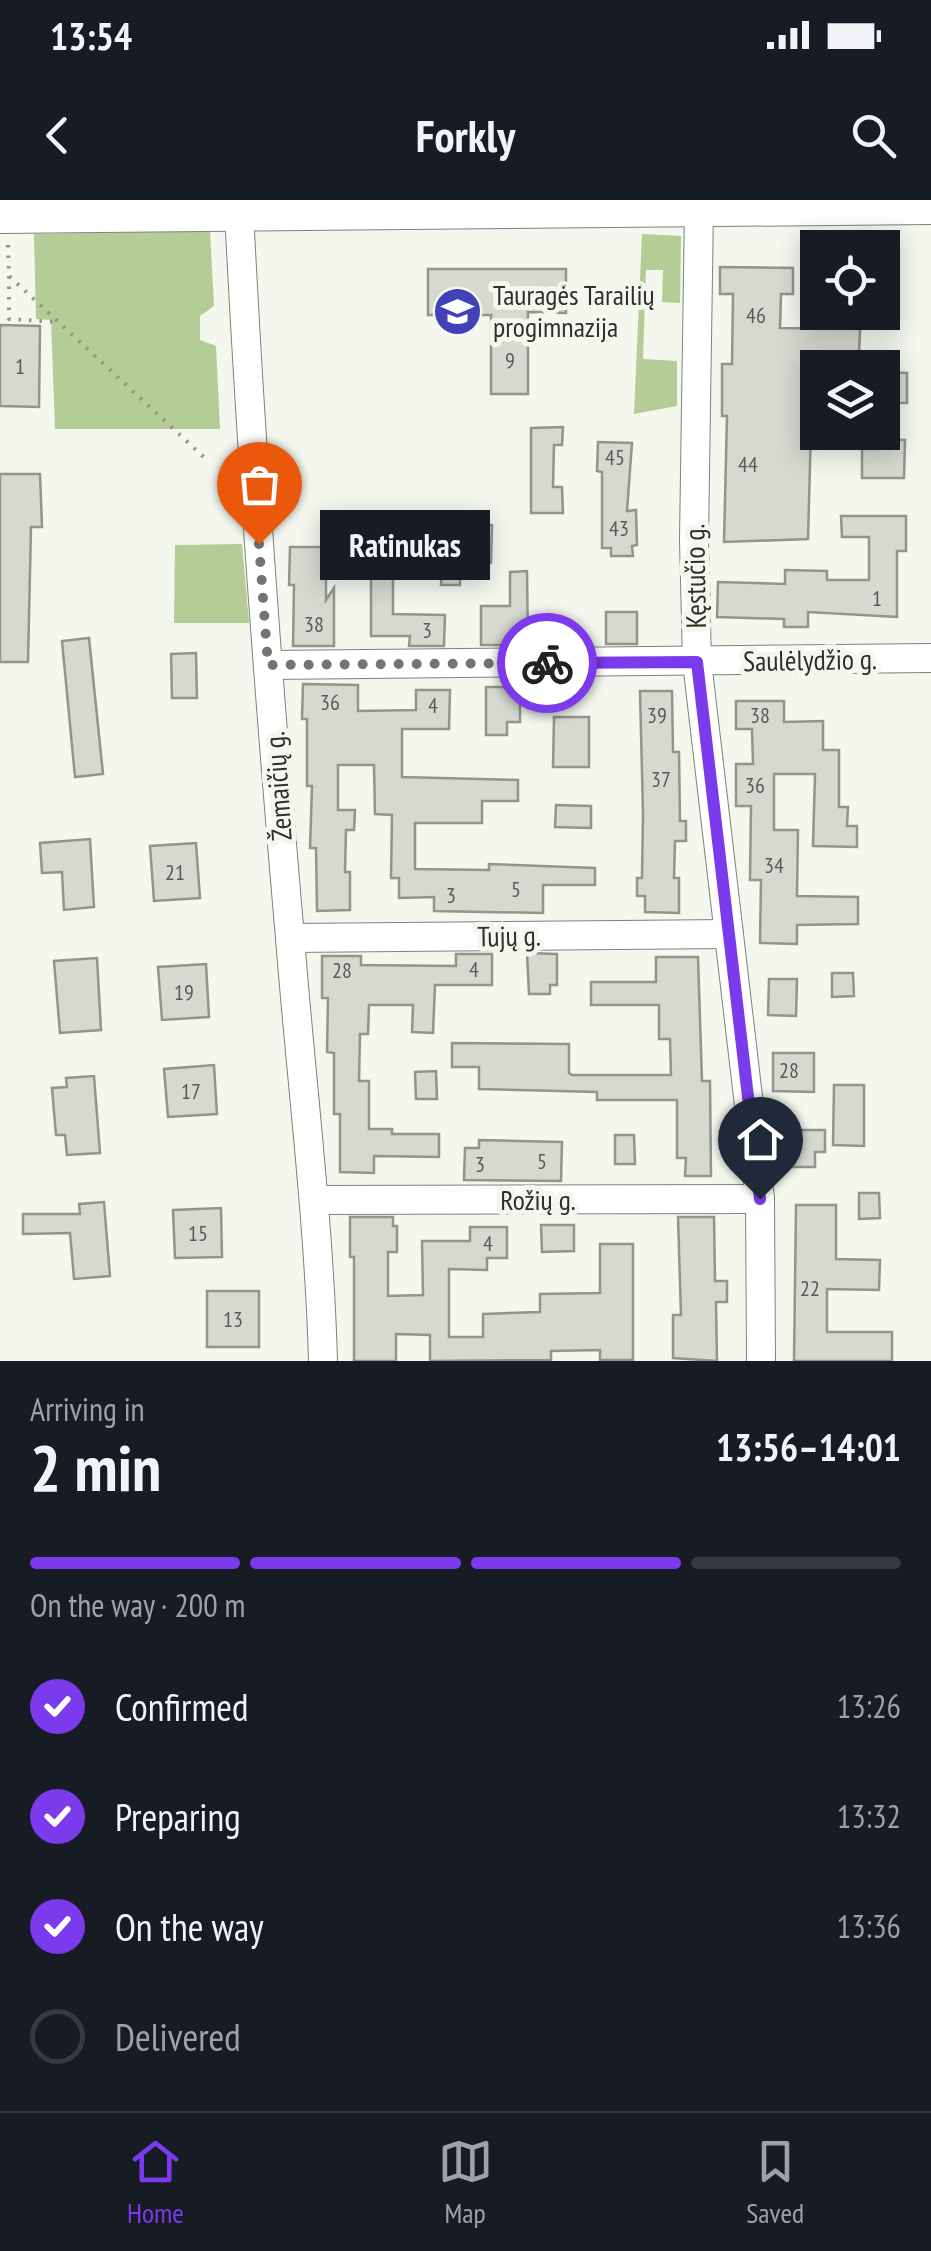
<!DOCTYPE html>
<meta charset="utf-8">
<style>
:root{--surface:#171b24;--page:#20242c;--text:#f1f3f6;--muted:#9ea1a6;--line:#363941;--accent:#7c3aed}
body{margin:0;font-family:"PT Sans Narrow",sans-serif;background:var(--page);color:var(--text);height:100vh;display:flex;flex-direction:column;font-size:38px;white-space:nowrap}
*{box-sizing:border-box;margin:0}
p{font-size:32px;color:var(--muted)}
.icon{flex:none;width:55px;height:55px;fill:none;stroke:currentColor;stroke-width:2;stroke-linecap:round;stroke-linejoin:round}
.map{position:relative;height:1161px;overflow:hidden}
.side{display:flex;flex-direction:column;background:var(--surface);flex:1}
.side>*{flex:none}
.buttons{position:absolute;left:800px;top:30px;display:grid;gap:20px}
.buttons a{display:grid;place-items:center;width:100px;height:100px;border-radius:0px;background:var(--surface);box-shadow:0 5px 25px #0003;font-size:50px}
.pin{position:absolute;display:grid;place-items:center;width:85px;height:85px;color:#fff;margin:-102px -42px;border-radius:50% 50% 50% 0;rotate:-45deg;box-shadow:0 0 10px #0007}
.pin .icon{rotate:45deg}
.courier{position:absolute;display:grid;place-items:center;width:100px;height:100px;margin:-50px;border:8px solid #7c3aed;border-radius:50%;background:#fff;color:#222;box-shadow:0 2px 12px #0007}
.bubble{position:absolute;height:70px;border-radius:0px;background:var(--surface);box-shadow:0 5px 25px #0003;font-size:32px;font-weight:700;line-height:70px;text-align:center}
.overview em{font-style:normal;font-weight:700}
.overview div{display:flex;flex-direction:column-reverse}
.overview{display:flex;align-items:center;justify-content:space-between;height:170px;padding:0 30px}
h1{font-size:65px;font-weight:700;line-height:75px}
.bar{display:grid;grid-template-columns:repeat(4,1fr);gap:15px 10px;align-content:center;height:120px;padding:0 30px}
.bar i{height:12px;border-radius:8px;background:var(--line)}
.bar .selected{background:var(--accent)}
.bar p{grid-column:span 4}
ol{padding:0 30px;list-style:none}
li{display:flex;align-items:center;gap:30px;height:110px}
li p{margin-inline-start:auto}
li .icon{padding:10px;border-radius:50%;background:var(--accent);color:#fff;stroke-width:4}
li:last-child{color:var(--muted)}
li i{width:55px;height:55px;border:5px solid var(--line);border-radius:50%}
.status{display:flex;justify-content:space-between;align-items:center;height:70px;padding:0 50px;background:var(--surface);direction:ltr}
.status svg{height:28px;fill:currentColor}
header{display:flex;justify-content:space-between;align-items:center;height:130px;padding:0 30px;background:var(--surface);font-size:45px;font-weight:700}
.dock{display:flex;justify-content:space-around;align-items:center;height:140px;border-top:2px solid var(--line);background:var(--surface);font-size:28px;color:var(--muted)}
.dock a{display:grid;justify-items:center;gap:5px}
.dock .selected{color:var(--accent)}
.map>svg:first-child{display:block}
.green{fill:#b4cc96}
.building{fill:#d5d9d0;stroke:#91958c;stroke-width:2.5}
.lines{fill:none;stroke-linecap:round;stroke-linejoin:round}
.minor-casing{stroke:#7e8279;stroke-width:30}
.secondary-casing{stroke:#7e8279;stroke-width:40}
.path{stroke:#93968f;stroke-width:4;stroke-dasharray:2.5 8;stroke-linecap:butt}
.minor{stroke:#fff;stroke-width:28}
.secondary{stroke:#fff;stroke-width:38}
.done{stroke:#737670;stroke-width:10;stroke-dasharray:0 18}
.route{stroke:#7c3aed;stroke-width:12}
.labels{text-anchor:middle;stroke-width:10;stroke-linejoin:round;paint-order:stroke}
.number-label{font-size:22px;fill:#585a55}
.poi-label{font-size:28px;fill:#2e302c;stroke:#f3f7ee;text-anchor:start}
.street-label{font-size:28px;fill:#2e302c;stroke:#f3f7ee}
</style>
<div class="status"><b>13:54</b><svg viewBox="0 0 49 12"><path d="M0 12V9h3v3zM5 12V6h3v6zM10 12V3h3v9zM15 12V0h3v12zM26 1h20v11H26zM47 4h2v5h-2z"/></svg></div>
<header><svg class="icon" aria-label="back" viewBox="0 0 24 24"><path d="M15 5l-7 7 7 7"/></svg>Forkly<svg class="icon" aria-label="search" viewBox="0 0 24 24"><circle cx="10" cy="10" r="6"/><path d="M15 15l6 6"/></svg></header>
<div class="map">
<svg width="931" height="1161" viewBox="0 0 931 1161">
<rect width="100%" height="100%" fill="#f3f7ee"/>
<g class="green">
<path d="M 210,31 L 214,106 L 200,116 L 200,140 L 216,146 L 220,229 L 55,229 L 51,120 L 36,119 L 34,34 Z"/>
<path d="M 642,34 L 681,36 L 680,103 L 662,102 L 663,70 L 646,70 L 643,159 L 677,161 L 677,206 L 634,214 Z"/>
<path d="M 242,344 L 249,423 L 174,423 L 175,345 Z"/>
</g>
<g class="building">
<path d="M 720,67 L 793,68 L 793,94 L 781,94 L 780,128 L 860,129 L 859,155 L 841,155 L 841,168 L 818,168 L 818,184 L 808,184 L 807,227 L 811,228 L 808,339 L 724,342 L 727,216 L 722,216 L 722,164 L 732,164 L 733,94 L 720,94 Z"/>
<path d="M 428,69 L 566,69 L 566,113 L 528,112 L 528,194 L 491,194 L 491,115 L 428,115 Z"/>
<path d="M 0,125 L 40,126 L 39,207 L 0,206 Z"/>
<path d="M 882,172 L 907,173 L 907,203 L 882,203 Z"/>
<path d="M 563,227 L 562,245 L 554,245 L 553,287 L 562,287 L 563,313 L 531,313 L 531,228 Z"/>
<path d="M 862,239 L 905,240 L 904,278 L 862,278 Z"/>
<path d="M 598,242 L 632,243 L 627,311 L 636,310 L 637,345 L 632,346 L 633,356 L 611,356 L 611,348 L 602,348 L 602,272 L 597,271 Z"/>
<path d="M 0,274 L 40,274 L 42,327 L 31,327 L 28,462 L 0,462 Z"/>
<path d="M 841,316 L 906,316 L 906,351 L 897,351 L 897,417 L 808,412 L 808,427 L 784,427 L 784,419 L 717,417 L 718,382 L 785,384 L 785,370 L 827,371 L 827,380 L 869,380 L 869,337 L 842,337 Z"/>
<path d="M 393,320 L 393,344 L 460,345 L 460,325 L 492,325 L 491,363 L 460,363 L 460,385 L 441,385 L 442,364 L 393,364 L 393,414 L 445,415 L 444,446 L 409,446 L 410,436 L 371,436 L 371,371 L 353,362 L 361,349 L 361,321 Z"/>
<path d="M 290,347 L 326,347 L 326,400 L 334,388 L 334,446 L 293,446 L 294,385 L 289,385 Z"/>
<path d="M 527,371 L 528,445 L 481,445 L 481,406 L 510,406 L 510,372 Z"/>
<rect x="606" y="412" width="31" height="32"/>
<path d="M 89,438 L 103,574 L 75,577 L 62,441 Z"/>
<path d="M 196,453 L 197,498 L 172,498 L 171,454 Z"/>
<path d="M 303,484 L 358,485 L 358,511 L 416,510 L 416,490 L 450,490 L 449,529 L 402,529 L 402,577 L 518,580 L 518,601 L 482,601 L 482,623 L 415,623 L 415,669 L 489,670 L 489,664 L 595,668 L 595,685 L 543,685 L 543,713 L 434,711 L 434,697 L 399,698 L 399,678 L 391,678 L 392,615 L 375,614 L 374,565 L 338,565 L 338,610 L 355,610 L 354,630 L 346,630 L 345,672 L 350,672 L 350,710 L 317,711 L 316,648 L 310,648 L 312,586 L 307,586 L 307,519 L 302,519 Z"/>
<path d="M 486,487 L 520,487 L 520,522 L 507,522 L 507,535 L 486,535 Z"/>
<path d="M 640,491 L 672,491 L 673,552 L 679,552 L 680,621 L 686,621 L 686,641 L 675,641 L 674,678 L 679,678 L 679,713 L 645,712 L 645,696 L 637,696 L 637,678 L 642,678 L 643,613 Z"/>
<path d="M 736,501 L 784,501 L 784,522 L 823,521 L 823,550 L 839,550 L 839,607 L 848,607 L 847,626 L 857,626 L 857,647 L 813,646 L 815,574 L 774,574 L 774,630 L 798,630 L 797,696 L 858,697 L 858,724 L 797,725 L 797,744 L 760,743 L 761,680 L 750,680 L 751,606 L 736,606 L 736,564 L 753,564 L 752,529 L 736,529 Z"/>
<path d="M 554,517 L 589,517 L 589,567 L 553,567 Z"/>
<path d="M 556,605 L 591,606 L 591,628 L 555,627 Z"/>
<path d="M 90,639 L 94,707 L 64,710 L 62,672 L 42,673 L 40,643 Z"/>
<path d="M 196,643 L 200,698 L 154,701 L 150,646 Z"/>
<path d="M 527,753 L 557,754 L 557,785 L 550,785 L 550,794 L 529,794 Z"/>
<path d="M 456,754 L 492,754 L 492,785 L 435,785 L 433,833 L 412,832 L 413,805 L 369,805 L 368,834 L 360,834 L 359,881 L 369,881 L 369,929 L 392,929 L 392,934 L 439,934 L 439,957 L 374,956 L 374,973 L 340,972 L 340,914 L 334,914 L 334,853 L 327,852 L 328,798 L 322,798 L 322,756 L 361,756 L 361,765 L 456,766 Z"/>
<path d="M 656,757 L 698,757 L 702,881 L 710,881 L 711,976 L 685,976 L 686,958 L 677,958 L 677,900 L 597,900 L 597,892 L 479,889 L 479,867 L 452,867 L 452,843 L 569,844 L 569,873 L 572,875 L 671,875 L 670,839 L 659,839 L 659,805 L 591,805 L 591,782 L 656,782 Z"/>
<path d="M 97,758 L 101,830 L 60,833 L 54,761 Z"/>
<path d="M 206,764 L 209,817 L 162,820 L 158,767 Z"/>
<path d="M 832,773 L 853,773 L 854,796 L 832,797 Z"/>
<path d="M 769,779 L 797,779 L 796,816 L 768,815 Z"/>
<path d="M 773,853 L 814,853 L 814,892 L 773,891 Z"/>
<path d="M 214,865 L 217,914 L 168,917 L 164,869 Z"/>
<path d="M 436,871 L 437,899 L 416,899 L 415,872 Z"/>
<path d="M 94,876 L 100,953 L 67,955 L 65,935 L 56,935 L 52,888 L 67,887 L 66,878 Z"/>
<path d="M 834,885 L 864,885 L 864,946 L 833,945 Z"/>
<path d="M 774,930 L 825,930 L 825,952 L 815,952 L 815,967 L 783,967 L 783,954 L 774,954 Z"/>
<path d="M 615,935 L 634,935 L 635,964 L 615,964 Z"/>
<path d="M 479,940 L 562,942 L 561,981 L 464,980 L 465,948 L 479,948 Z"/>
<path d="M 859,993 L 879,993 L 880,1018 L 859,1019 Z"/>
<path d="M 104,1002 L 110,1076 L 74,1079 L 70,1033 L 23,1034 L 23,1014 L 80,1014 L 79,1004 Z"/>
<path d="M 796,1005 L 836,1005 L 836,1059 L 880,1060 L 879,1090 L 827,1089 L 827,1132 L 892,1132 L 892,1161 L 794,1161 Z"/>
<path d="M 221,1008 L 222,1057 L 175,1058 L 173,1010 Z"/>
<path d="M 350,1017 L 393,1017 L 393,1026 L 397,1026 L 397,1052 L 388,1052 L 388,1096 L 423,1095 L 422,1041 L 470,1041 L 470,1027 L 507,1027 L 507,1058 L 487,1058 L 487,1070 L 449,1069 L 449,1137 L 483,1137 L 483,1114 L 540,1112 L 540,1094 L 600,1093 L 600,1044 L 633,1044 L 633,1160 L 600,1160 L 600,1150 L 551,1151 L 551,1160 L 430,1161 L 430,1135 L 396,1134 L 396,1161 L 354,1161 L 354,1057 L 350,1057 Z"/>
<path d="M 678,1017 L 714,1017 L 715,1081 L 727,1081 L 727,1102 L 716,1102 L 717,1161 L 673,1158 L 673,1115 L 681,1115 Z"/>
<path d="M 541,1025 L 574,1025 L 574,1051 L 542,1052 Z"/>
<rect x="207" y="1091" width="52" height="56"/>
</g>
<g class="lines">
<defs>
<g id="minor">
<path d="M 699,7 L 694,340 L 697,462 L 760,999 L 761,1161"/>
<path d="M 239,11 C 251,253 269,496 290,738 C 301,879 319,1019 323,1161"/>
<path d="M 269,465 L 931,458"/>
<path d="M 290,738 L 729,734"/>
<path d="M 316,1000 L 760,999"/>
</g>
<path id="secondary" d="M 0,14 L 931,5"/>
</defs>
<use href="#minor" class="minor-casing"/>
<use href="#secondary" class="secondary-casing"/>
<g class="path">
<path d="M 8,45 L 9,76 L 208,261"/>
<path d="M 9,76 L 9,119 L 60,122"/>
</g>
<use href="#minor" class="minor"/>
<use href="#secondary" class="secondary"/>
</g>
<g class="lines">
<path class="done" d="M 259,344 L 268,465 L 547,463"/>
<path class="route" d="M 547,463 L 697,462 L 760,999"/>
</g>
<defs>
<symbol id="school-disc" viewBox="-11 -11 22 22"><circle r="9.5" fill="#4341b7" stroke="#f3f7ee"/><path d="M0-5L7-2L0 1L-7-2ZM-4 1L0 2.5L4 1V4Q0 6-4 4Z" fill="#fff"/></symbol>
</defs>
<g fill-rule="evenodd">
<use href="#school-disc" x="430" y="84" width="55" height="55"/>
</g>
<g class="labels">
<g class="number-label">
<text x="756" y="123">46</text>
<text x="510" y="168">9</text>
<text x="20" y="174">1</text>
<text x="615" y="265">45</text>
<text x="748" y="272">44</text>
<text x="619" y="336">43</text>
<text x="877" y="406">1</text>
<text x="314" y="432">38</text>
<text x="427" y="438">3</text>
<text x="330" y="510">36</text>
<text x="433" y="513">4</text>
<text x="657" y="523">39</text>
<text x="760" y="523">38</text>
<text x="661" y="587">37</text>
<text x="755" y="593">36</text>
<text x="774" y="673">34</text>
<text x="175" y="680">21</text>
<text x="516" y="697">5</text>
<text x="451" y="703">3</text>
<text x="474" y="777">4</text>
<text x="342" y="778">28</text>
<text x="184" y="800">19</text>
<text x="789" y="878">28</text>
<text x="191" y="899">17</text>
<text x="542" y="969">5</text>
<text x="480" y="972">3</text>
<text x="198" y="1041">15</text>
<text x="488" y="1051">4</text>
<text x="810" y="1096">22</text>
<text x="233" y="1127">13</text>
</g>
<g class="poi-label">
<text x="493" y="105">Tauragės Tarailių<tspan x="493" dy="32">progimnazija</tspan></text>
</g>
<g class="street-label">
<text transform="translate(695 376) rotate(-91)" y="10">Kęstučio g.</text>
<text transform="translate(810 460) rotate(-1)" y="10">Saulėlydžio g.</text>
<text transform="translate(278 586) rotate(-94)" y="10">Žemaičių g.</text>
<text transform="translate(509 736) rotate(-1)" y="10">Tujų g.</text>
<text x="538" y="1010">Rožių g.</text>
</g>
</g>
</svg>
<div class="buttons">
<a><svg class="icon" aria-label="locate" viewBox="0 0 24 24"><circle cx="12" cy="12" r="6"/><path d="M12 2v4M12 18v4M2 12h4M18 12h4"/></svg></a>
<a><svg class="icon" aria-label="layers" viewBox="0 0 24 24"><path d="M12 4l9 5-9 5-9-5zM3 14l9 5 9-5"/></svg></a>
</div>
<div class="pin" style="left:259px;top:344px;background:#ea580c"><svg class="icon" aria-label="bag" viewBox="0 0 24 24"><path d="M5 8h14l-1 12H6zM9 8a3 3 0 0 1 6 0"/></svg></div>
<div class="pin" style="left:760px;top:999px;background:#1f2937"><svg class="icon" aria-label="home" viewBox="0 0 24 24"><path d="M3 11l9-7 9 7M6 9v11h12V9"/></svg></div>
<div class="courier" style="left:547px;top:463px"><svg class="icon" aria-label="bike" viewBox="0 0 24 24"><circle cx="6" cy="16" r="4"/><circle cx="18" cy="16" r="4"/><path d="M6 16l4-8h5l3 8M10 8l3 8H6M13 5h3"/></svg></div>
<div class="bubble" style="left:320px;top:310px;width:170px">Ratinukas</div>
</div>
<section class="side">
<div class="overview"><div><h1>2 min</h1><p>Arriving in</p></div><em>13:56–14:01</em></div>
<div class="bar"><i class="selected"></i><i class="selected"></i><i class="selected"></i><i></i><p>On the way · 200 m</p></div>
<ol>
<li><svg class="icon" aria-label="check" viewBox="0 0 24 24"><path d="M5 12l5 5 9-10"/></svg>Confirmed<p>13:26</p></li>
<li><svg class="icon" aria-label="check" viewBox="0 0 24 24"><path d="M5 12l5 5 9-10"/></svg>Preparing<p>13:32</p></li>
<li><svg class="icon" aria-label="check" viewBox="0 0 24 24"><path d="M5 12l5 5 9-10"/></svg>On the way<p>13:36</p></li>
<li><i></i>Delivered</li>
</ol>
</section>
<nav class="dock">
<a class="selected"><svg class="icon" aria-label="home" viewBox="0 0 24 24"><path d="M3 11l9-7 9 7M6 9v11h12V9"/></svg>Home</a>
<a><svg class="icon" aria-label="map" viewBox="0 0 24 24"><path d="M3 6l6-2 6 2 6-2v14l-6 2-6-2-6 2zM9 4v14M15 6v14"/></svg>Map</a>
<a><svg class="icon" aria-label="saved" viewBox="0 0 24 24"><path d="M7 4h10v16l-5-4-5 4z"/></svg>Saved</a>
</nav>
